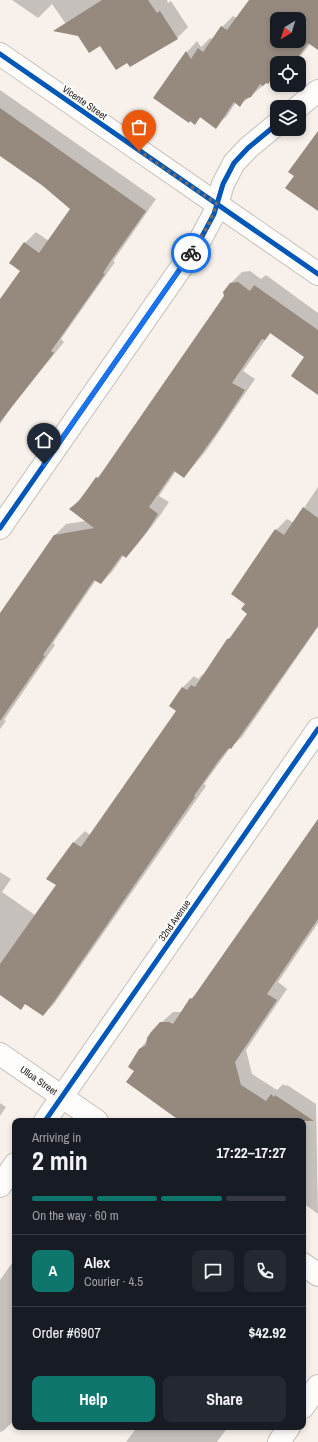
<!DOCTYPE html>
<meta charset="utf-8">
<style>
:root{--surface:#171b24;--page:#242831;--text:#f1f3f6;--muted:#9ea1a6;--line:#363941;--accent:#0f766e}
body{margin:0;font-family:"Archivo Narrow",sans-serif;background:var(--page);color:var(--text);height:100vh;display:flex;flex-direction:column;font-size:15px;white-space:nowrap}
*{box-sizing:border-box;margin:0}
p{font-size:13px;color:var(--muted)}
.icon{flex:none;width:22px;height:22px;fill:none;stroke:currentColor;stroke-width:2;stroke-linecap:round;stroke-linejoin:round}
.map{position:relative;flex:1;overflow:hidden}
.side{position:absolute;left:12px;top:1118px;width:294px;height:312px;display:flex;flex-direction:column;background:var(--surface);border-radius:8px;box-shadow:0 2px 6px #0003}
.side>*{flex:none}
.needle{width:26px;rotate:218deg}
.buttons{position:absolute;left:270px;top:12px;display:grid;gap:8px}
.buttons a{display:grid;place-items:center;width:36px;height:36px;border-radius:8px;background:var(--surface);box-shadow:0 2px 6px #0003;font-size:20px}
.pin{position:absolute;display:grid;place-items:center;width:34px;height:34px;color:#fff;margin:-41px -17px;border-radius:50% 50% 50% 0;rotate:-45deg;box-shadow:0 0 4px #0007}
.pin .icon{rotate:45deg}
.courier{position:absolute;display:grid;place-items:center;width:40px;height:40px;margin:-20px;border:3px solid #1a73e8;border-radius:50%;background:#fff;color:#222;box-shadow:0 1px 5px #0007}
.overview em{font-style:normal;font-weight:800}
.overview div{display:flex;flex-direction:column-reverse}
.overview{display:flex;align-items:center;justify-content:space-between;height:68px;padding:0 20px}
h1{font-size:26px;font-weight:800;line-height:30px}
.bar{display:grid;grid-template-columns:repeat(4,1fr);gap:6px 4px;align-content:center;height:48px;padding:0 20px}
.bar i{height:5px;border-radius:3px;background:var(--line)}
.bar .selected{background:var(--accent)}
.bar p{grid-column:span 4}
.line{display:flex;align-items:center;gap:10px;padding:0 20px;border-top:1px solid var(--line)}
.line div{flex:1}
.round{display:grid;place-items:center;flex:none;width:42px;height:42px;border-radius:8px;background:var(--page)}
.button{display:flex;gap:8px;margin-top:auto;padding:8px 20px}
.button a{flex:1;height:46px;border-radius:8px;background:var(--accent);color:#fff;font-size:16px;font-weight:800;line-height:46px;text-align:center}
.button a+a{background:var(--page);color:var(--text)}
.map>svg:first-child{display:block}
.shadow{fill:#0003;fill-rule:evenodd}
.building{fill:#968a7f;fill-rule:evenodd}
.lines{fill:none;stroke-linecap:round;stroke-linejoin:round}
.street-casing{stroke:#c5bfba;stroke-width:24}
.secondary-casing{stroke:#c5bfba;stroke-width:24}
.street{stroke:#fefdfc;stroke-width:22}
.secondary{stroke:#fefdfc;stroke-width:22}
.cycleway-casing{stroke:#fff;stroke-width:8}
.cycleway{stroke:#0057b8;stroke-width:5}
.done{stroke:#716a66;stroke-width:4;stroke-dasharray:0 7.2}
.route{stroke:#1a73e8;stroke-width:5}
.labels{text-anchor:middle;stroke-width:4;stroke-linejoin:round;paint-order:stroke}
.street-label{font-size:10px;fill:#28221e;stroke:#fff}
</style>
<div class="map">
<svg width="318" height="1442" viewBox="0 0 318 1442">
<rect width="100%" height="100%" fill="#f8f1eb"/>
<g class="shadow">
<path d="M 12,0 L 167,0 L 168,3 L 171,1 L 188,27 L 177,38 L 127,61 L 100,44 L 73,34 L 52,4 L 38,18 Z"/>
<path d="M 252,0 L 318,0 L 318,46 L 310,44 L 295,63 L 277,63 L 277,74 L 240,105 L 236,102 L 227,116 L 215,127 L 201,117 L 195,123 L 154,97 L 187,52 L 197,41 L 201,47 L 210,38 L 213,39 L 222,27 L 233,16 L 237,18 ZM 277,19 L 299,19 L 299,41 L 277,41 Z"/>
<path d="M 0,90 L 156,199 L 123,247 L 113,261 L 115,262 L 61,339 L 64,342 L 13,405 L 0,424 L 0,303 L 22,271 L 11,263 L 25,243 L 36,232 L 49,241 L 72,209 L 43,185 L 0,154 Z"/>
<path d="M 250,271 L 261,279 L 266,275 L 318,313 L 318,391 L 306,357 L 271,332 L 243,371 L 255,379 L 206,451 L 184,477 L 176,471 L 159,496 L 169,502 L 159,517 L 137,545 L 126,557 L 124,555 L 112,572 L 101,583 L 96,580 L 53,643 L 55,645 L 4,720 L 6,721 L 0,729 L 0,615 L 54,536 L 66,524 L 86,521 L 71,509 L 106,468 L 225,296 L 230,284 L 242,272 Z"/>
<path d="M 318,487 L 318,627 L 242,737 L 230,748 L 204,784 L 206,786 L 54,1004 L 43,1015 L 26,1003 L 21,1008 L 0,994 L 0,872 L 11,879 L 2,892 L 35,915 L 57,885 L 48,879 L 74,842 L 85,831 L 90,835 L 177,711 L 170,706 L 183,687 L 194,676 L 198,679 L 203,674 L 204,675 L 228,640 L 248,613 L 246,603 L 276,530 L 287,519 L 294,523 Z"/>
<path d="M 318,820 L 318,923 L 278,982 L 287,989 L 246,1050 L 252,1074 L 277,1090 L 283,1084 L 286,1086 L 287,1085 L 316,1104 L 318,1214 L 303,1203 L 303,1121 L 183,1121 L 135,1071 L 140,1049 L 161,1023 L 173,1012 L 182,1012 L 191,999 L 201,988 Z"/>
<path d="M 0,1103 L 6,1107 L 0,1116 Z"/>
<path d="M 15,1259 L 15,1395 L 13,1398 L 15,1420 L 3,1431 L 0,1432 L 0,1280 Z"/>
<path d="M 137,1427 L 228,1427 L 217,1442 L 126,1442 Z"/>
</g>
<g class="building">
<path d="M 102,0 L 148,0 L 157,13 L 160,11 L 178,39 L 130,67 L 127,63 L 116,70 L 100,46 L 89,53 L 78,36 L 53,31 Z"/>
<path d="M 249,0 L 318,0 L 318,50 L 308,43 L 294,63 L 277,63 L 277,72 L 268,84 L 266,83 L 263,86 L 260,84 L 251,97 L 245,99 L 240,107 L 234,102 L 216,129 L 200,117 L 195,125 L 190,121 L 189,123 L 153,98 L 186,51 L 191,59 L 198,48 L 203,52 L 221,26 L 227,30 ZM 277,19 L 299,19 L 299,41 L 277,41 Z"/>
<path d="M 0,108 L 146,211 L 112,259 L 103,273 L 105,274 L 51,351 L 54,353 L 0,422 L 0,299 L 20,271 L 9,263 L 24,242 L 39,253 L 70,209 L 43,186 L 0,156 Z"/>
<path d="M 318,131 L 318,211 L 285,188 L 294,176 L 288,172 Z"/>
<path d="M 238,282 L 250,291 L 254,285 L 318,330 L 318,395 L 291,376 L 304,357 L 270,333 L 265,340 L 262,339 L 232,383 L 245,390 L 218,431 L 184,478 L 174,471 L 149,507 L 158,514 L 148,530 L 126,558 L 122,555 L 101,584 L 94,580 L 43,655 L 45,656 L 0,721 L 0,613 L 54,535 L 94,528 L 69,509 L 79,501 L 96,477 L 98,478 L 224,296 L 223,292 L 230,283 Z"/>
<path d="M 303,507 L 318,518 L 318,626 L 231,749 L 229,748 L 219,760 L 194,796 L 195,797 L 55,1000 L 43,1016 L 25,1004 L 21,1010 L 0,995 L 0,964 L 56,885 L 46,879 L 73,842 L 81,847 L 176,711 L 169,706 L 182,687 L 187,690 L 191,685 L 195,687 L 227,639 L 230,638 L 247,614 L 241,609 L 245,604 L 231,594 L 275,529 L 284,535 Z"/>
<path d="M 318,819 L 318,919 L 267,994 L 277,1000 L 235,1062 L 241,1085 L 266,1101 L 271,1094 L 274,1097 L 275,1095 L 314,1121 L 180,1121 L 126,1082 L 134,1071 L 128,1067 L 139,1049 L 146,1045 L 147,1038 L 151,1032 L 160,1022 L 169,1022 L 173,1024 L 190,998 L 192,999 Z"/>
</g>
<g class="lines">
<defs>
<g id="street">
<path d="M 298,107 L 318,91"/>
<path d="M 0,528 L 199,242 L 214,214 L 223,184 L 234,163 L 248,148 L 277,124"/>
<path d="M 0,1054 L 97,1121"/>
<path d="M 45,1121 L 318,729"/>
<path d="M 0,1186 L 15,1164"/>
<path d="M 303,1264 L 318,1275"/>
<path d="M 303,1407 L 318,1386"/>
<path d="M 279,1442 L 289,1427"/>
</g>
<path id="secondary" d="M 0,54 L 318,274"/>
</defs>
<use href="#street" class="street-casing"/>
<use href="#secondary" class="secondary-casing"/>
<use href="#street" class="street"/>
<use href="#secondary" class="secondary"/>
<defs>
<g id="cycleway">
<path d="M 0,54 L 318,274"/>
<path d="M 0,528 L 199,242 L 214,214 L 223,184 L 234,163 L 248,148 L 277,124"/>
<path d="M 45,1121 L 318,729"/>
</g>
</defs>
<use href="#cycleway" class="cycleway-casing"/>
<use href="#cycleway" class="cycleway"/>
</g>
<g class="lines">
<path class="done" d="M 139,151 L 217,204 L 208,226 L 191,253"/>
<path class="route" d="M 44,464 L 191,253"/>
</g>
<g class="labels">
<g class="street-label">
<text transform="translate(85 102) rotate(35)" y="4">Vicente Street</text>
<text transform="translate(174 920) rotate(-55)" y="4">32nd Avenue</text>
<text transform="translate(39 1080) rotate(35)" y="4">Ulloa Street</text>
</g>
</g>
</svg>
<div class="buttons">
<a><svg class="needle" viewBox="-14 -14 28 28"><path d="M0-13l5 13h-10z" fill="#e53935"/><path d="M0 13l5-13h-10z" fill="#9ea1a6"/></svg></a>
<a><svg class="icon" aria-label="locate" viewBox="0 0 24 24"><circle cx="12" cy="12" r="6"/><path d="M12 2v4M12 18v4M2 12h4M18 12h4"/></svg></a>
<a><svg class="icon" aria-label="layers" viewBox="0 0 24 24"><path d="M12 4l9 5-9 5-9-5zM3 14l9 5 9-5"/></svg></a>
</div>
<div class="pin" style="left:139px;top:151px;background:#ea580c"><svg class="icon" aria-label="bag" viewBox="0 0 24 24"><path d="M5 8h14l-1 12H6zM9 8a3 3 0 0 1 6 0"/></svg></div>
<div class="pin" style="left:44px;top:464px;background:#1f2937"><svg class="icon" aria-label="home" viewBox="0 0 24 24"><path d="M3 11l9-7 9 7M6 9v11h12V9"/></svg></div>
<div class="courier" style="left:191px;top:253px"><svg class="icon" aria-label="bike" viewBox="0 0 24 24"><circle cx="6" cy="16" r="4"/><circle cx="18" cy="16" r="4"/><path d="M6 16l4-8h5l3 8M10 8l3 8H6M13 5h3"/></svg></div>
<section class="side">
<div class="overview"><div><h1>2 min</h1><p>Arriving in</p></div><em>17:22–17:27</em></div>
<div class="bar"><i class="selected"></i><i class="selected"></i><i class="selected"></i><i></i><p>On the way · 60 m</p></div>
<div class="line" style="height:72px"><b class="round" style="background:var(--accent);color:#fff">A</b><div><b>Alex</b><p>Courier · 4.5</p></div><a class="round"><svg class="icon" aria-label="chat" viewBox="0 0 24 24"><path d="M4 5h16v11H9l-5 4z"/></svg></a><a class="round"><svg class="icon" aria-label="phone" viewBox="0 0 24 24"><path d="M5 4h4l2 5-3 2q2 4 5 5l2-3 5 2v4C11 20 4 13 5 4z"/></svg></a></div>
<div class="line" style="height:52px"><div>Order #6907</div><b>$42.92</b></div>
<div class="button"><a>Help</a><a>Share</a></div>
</section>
</div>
